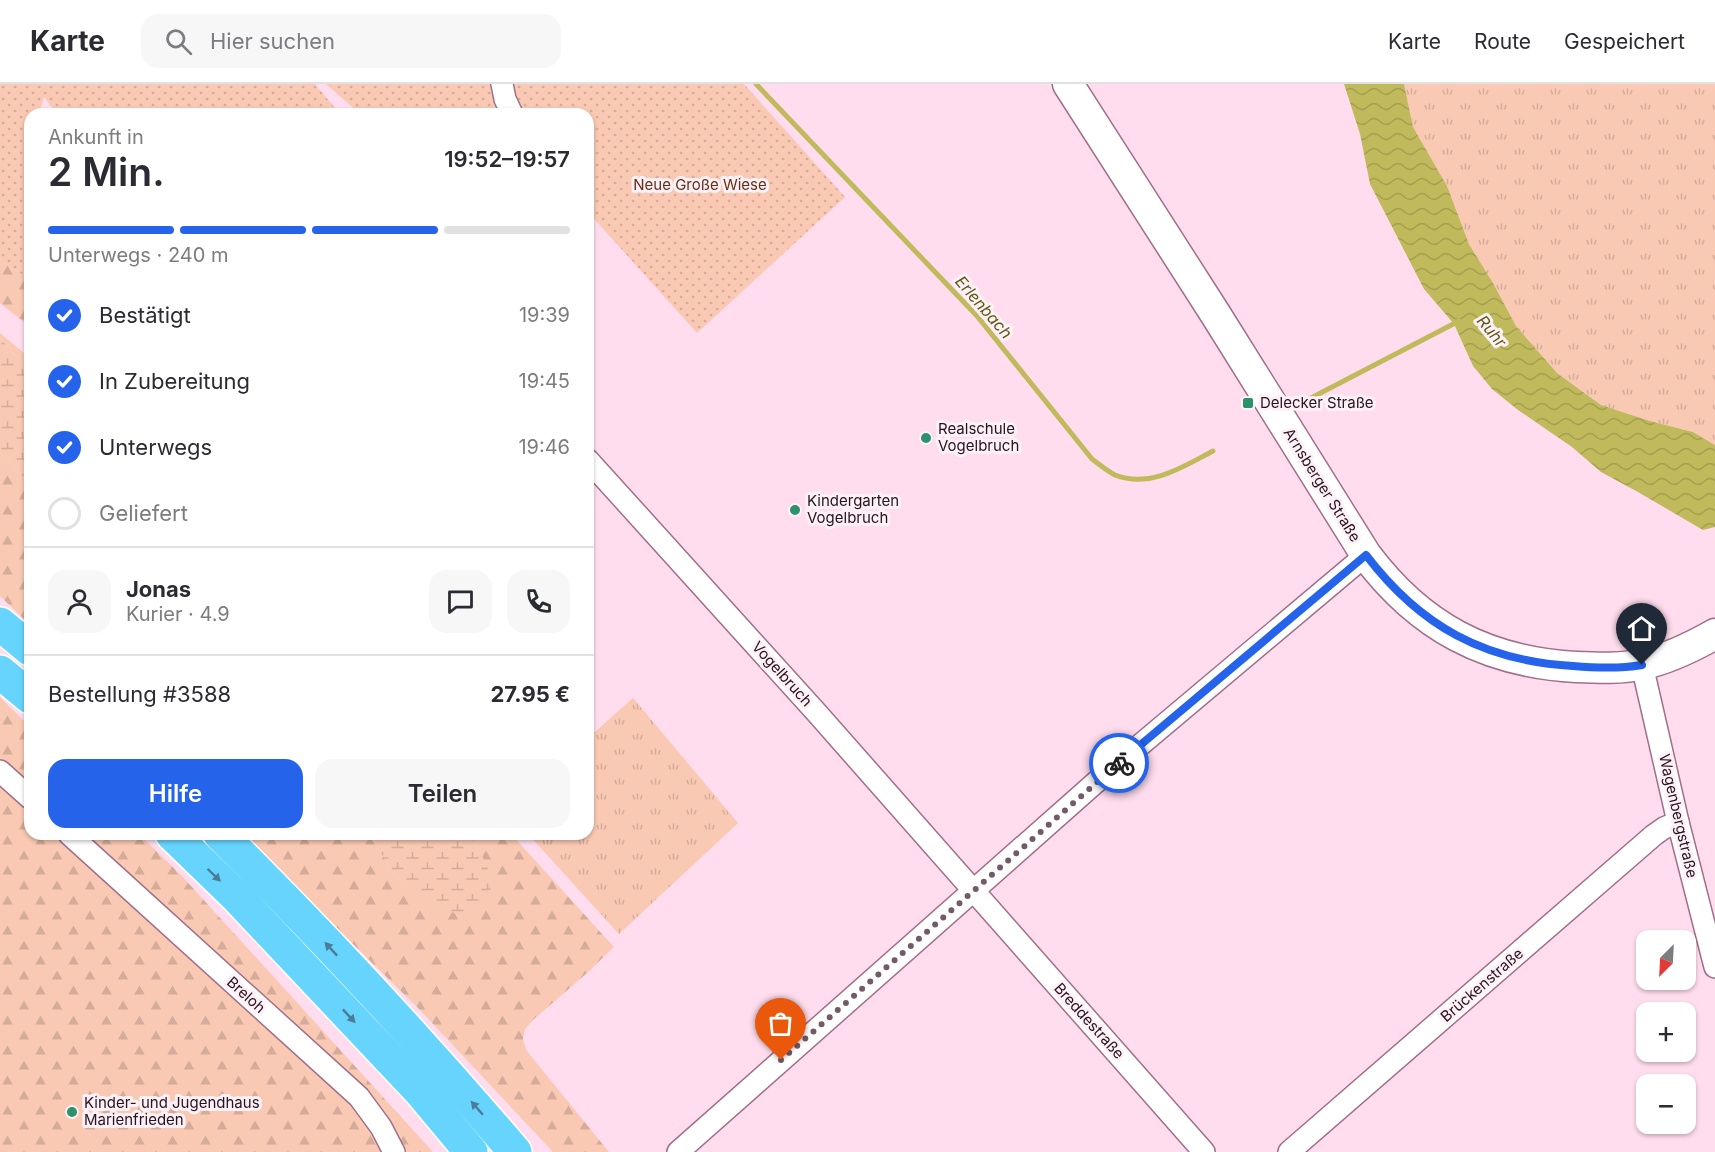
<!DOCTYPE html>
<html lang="de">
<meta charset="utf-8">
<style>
:root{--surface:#fff;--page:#f7f7f7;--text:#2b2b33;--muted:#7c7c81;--line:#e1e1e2;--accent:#2563eb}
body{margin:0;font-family:Inter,sans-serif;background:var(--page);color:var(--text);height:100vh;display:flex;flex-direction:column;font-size:22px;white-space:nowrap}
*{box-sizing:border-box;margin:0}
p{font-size:20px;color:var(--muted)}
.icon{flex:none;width:33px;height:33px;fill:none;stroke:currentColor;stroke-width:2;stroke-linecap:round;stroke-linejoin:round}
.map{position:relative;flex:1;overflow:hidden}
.panel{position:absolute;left:24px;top:24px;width:570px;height:732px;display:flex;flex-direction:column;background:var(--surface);border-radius:18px;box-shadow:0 2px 4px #0004}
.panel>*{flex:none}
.needle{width:39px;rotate:204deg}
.tools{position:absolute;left:1636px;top:846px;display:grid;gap:12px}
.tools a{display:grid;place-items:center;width:60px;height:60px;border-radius:12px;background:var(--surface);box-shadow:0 2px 4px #0004;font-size:30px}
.pin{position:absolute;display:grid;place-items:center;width:51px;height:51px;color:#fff;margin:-62px -26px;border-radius:50% 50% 50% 0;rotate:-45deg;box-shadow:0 0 6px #0007}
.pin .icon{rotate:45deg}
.courier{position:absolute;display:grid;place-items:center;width:60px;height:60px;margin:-30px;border:4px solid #2563eb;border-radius:50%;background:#fff;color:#222;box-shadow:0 2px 8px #0007}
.overview em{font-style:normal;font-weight:600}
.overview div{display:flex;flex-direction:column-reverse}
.overview{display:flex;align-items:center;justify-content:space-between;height:102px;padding:0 24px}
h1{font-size:39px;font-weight:600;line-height:45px}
.bar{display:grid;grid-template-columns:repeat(4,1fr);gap:9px 6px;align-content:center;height:72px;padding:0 24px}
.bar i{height:8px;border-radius:4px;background:var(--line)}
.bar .active{background:var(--accent)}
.bar p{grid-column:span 4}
.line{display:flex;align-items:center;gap:15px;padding:0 24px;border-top:2px solid var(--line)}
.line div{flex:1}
.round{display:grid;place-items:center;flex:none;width:63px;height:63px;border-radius:18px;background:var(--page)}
ol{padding:0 24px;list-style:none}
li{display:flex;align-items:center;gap:18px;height:66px}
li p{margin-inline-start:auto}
li .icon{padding:6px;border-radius:50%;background:var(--accent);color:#fff;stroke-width:4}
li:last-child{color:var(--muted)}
li i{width:33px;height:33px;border:3px solid var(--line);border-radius:50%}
.button{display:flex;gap:12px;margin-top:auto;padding:12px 24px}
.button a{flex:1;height:69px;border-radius:18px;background:var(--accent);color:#fff;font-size:24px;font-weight:600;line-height:69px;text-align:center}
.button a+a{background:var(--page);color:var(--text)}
header{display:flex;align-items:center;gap:36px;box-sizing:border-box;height:84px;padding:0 30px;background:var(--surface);border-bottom:2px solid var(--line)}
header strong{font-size:28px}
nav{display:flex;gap:33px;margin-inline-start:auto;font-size:21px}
.search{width:420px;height:54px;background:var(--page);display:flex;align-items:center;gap:15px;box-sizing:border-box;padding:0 21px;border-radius:18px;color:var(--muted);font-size:22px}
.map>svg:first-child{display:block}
.grass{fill:url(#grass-tufts)}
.forest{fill:url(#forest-firs)}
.wetland{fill:url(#wetland-marsh)}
.park{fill:url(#park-dots)}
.water{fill:url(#water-waves)}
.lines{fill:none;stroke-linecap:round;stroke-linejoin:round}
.stream{stroke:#c0ba5d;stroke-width:5}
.street-casing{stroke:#a16f8a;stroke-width:24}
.secondary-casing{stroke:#a16f8a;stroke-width:33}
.highway-casing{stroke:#fff;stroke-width:36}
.street{stroke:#fff;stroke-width:21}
.secondary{stroke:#fff;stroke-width:30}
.highway{stroke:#67d4fd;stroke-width:33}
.oneway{fill:#4a7d99}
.done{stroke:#725a67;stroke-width:6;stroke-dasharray:0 10.8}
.route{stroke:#2563eb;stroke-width:8}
.poi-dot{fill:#2c926e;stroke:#fdf1f7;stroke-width:2}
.labels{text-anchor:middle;stroke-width:6;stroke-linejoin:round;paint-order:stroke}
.park-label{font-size:15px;fill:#652f13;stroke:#fdf1f7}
.poi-label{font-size:15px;fill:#26131e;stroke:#fdf1f7;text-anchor:start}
.street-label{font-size:15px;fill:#26131e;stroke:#fdf1f7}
.water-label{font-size:16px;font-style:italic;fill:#5d5913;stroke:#fdf1f7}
</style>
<header>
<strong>Karte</strong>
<div class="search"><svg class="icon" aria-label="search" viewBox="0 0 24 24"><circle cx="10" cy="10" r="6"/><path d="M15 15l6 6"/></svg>Hier suchen</div>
<nav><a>Karte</a><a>Route</a><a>Gespeichert</a></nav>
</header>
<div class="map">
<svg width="1715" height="1068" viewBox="0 0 1715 1068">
<defs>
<pattern id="grass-tufts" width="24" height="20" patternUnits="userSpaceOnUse" patternTransform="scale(1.5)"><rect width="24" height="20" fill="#f9c9b3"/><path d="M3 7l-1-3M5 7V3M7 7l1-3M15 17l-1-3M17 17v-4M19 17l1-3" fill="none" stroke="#d5ac9a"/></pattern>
<pattern id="forest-firs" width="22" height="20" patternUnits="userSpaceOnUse" patternTransform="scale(1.5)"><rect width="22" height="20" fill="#f9c9b3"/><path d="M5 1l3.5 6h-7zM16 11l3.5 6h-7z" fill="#d5ac9a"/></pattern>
<pattern id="wetland-marsh" width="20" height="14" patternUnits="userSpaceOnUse" patternTransform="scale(1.5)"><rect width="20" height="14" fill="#f9c9b3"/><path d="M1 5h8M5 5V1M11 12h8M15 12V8" fill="none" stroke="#d5ac9a"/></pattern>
<pattern id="park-dots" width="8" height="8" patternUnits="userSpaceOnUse" patternTransform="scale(1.5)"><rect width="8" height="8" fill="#f9c9b3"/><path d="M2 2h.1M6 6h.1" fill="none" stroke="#d5ac9a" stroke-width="1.8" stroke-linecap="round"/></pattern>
<pattern id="water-waves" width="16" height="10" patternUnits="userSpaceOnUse" patternTransform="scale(1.5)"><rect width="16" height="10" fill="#c0ba5d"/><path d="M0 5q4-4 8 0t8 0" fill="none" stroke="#a59f50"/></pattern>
</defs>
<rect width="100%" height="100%" fill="#fde"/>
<g class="grass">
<path d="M 1404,0 L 1715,0 L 1715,361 L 1693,348 L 1650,337 L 1601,321 L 1557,289 L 1516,242 L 1493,199 L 1469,160 L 1447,102 L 1413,43 Z"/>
<path d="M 633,614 L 738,739 L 619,850 L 528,750 L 588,750 L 588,654 Z"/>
</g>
<g class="forest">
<path d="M 0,175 L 11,184 L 30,194 L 30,243 L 0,219 Z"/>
<path d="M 0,249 L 30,274 L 30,288 L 0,254 Z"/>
<path d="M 0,369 L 30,400 L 30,541 L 0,512 Z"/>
<path d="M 0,613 L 30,643 L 30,750 L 139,750 L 181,791 L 433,1068 L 0,1068 Z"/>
<path d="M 241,750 L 368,750 L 402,800 L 479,765 L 466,750 L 511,750 L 614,863 L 587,889 L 533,936 L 525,945 L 523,955 L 526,966 L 609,1068 L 553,1068 L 419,925 Z"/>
</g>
<g class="wetland">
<path d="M 0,254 L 30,288 L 30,400 L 0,369 Z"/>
<path d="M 368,750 L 466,750 L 479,765 L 492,794 L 485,822 L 462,831 L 432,823 L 402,800 Z"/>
</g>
<g class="park">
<path d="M 0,0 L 315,0 L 340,30 L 57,30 L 44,13 L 39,30 L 30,30 L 30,194 L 11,184 L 0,175 Z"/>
<path d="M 326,0 L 744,0 L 845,113 L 697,249 L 588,128 L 588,30 L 360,30 Z"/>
</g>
<path class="water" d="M 1344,0 L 1404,0 L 1413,43 L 1447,102 L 1469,160 L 1493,199 L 1516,242 L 1557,289 L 1601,321 L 1650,337 L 1693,348 L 1715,361 L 1715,443 L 1703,446 L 1638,408 L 1601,388 L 1572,363 L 1518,326 L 1492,305 L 1473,282 L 1454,240 L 1424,205 L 1370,100 L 1360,50 Z"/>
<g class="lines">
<g class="stream">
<path d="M 756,0 L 977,232 L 1092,375 C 1099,380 1107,387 1115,391 C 1150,405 1184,382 1213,367"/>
<path d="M 1311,314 L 1459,237"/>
</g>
<defs>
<g id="street">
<path d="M 502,0 L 505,15 L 512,30"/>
<path d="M 588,376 L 816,628 L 1204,1068"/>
<path d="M 1642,581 L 1678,738 L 1715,883"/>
<path d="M 0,687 L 30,714"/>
<path d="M 69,750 L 359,1013 L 381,1043 L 394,1068"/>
<path d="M 678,1068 L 1095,699 L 1366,471"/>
<path d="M 1289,1068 L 1654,751 L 1664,744 L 1678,738"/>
</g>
<path id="secondary" d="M 1068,0 L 1216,231 L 1366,471 C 1420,543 1486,578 1576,583 C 1599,584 1622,585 1644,580 C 1670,574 1692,563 1715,550"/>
<g id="highway">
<path d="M 0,540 L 30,565"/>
<path d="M 0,588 L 30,613"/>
<path d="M 172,750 L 237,813 L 420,1007 L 471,1068"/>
<path d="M 220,750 C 323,852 421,958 515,1068"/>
</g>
</defs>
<use href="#street" class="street-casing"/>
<use href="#secondary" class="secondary-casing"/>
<use href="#highway" class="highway-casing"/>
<use href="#street" class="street"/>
<use href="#secondary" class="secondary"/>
<use href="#highway" class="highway"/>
</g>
<defs><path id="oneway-solid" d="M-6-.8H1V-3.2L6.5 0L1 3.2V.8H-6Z" transform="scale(1.5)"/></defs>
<g class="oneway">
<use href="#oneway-solid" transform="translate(214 791) rotate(44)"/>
<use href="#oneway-solid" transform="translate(331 865) rotate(-133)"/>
<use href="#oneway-solid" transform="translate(349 932) rotate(47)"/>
<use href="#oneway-solid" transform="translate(477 1024) rotate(-131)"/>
</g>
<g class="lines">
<path class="done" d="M 781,976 L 1119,679"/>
<path class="route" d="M 1119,679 L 1366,471 C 1420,542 1484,577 1573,582 C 1596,584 1619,585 1642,581"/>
</g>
<g class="poi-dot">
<rect x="1242" y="313" width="12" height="12" rx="3"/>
<circle cx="926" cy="354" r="6"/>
<circle cx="795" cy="426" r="6"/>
<circle cx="72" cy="1028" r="6"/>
</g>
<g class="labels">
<g class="park-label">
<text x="700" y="106">Neue Große Wiese</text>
</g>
<g class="poi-label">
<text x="1260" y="324">Delecker Straße</text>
<text x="938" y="350">Realschule<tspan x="938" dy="17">Vogelbruch</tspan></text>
<text x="807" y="422">Kindergarten<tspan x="807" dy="17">Vogelbruch</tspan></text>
<text x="84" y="1024">Kinder- und Jugendhaus<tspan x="84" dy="17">Marienfrieden</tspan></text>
</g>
<g class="street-label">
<text transform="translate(1322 401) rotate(58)" y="5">Arnsberger Straße</text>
<text transform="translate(782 590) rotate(48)" y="5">Vogelbruch</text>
<text transform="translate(1678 732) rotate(77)" y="5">Wagenbergstraße</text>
<text transform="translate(1482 901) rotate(-41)" y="5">Brückenstraße</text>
<text transform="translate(246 911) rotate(42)" y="5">Breloh</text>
<text transform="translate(1089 937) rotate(48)" y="5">Breddestraße</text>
</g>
<g class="water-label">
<text transform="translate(984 223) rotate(49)" y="6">Erlenbach</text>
<text transform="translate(1492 247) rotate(50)" y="6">Ruhr</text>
</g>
</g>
</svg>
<div class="tools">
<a><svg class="needle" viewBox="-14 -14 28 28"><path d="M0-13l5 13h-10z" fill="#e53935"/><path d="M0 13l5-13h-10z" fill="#7c7c81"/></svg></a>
<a>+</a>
<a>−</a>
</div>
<div class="pin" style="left:781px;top:976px;background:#ea580c"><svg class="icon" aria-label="bag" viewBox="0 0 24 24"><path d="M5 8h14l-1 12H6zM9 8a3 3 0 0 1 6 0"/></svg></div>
<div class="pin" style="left:1642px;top:581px;background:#1f2937"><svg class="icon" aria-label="home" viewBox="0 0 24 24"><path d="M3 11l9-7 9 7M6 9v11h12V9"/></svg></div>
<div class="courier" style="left:1119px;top:679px"><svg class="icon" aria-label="bike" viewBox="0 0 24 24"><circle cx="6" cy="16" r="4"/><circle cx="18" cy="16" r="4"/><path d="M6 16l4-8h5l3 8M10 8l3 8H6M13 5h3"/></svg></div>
<section class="panel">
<div class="overview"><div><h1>2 Min.</h1><p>Ankunft in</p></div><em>19:52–19:57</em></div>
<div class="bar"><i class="active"></i><i class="active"></i><i class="active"></i><i></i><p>Unterwegs · 240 m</p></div>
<ol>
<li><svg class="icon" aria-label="check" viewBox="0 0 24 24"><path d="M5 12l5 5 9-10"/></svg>Bestätigt<p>19:39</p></li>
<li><svg class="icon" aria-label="check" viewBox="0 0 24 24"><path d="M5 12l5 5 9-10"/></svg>In Zubereitung<p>19:45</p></li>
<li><svg class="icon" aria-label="check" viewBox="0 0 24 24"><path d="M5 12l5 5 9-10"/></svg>Unterwegs<p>19:46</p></li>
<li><i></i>Geliefert</li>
</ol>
<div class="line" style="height:108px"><a class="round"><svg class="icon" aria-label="person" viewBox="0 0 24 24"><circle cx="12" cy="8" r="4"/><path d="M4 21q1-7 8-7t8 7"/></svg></a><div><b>Jonas</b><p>Kurier · 4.9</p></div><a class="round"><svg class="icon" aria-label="chat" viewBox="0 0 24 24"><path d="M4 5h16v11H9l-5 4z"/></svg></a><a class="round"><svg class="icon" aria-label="phone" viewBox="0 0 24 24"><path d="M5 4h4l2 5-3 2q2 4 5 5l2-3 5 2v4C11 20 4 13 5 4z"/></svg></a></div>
<div class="line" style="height:78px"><div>Bestellung #3588</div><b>27.95 €</b></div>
<div class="button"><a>Hilfe</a><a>Teilen</a></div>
</section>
</div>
